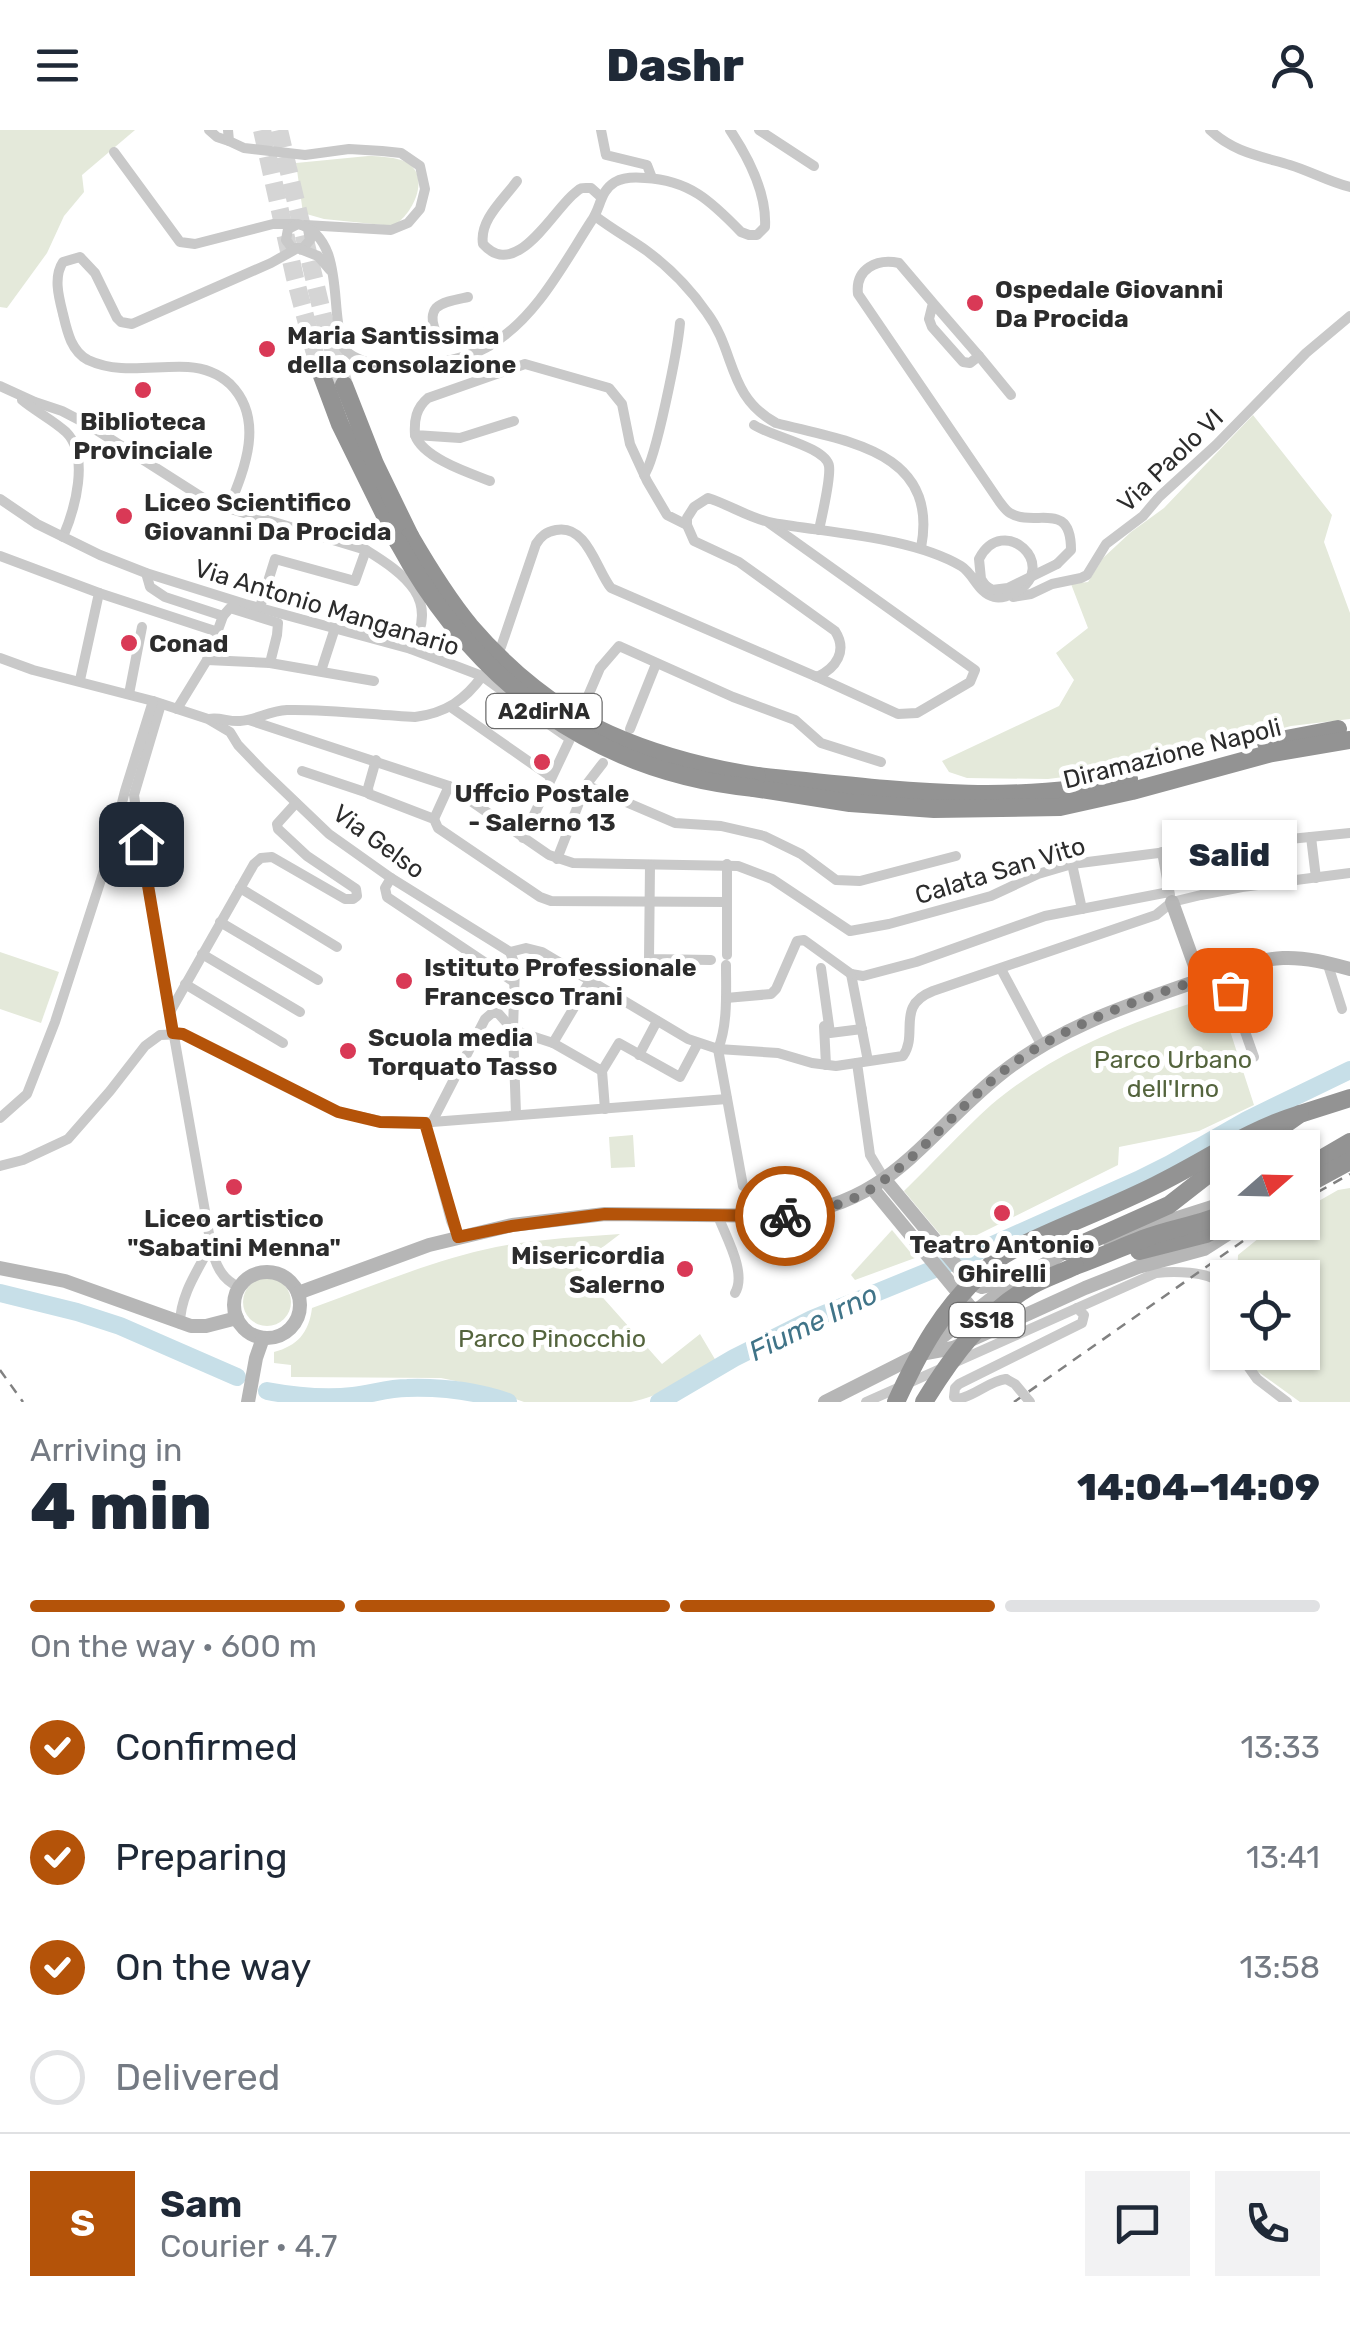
<!DOCTYPE html>
<meta charset="utf-8">
<style>
:root{--surface:#fff;--page:#f2f2f3;--text:#1f2937;--muted:#747a83;--line:#e0e1e3;--accent:#b45309}
body{margin:0;font-family:Rubik,sans-serif;background:var(--page);color:var(--text);height:100vh;display:flex;flex-direction:column;font-size:38px;white-space:nowrap}
*{box-sizing:border-box;margin:0}
p{font-size:32px;color:var(--muted)}
.icon{flex:none;width:55px;height:55px;fill:none;stroke:currentColor;stroke-width:2;stroke-linecap:round;stroke-linejoin:round}
.map{position:relative;height:1272px;overflow:hidden}
.drawer{display:flex;flex-direction:column;background:var(--surface);flex:1}
.drawer>*{flex:none}
.needle{width:65px;rotate:70deg}
.tools{position:absolute;left:1210px;top:1000px;display:grid;gap:20px}
.tools a{display:grid;place-items:center;width:110px;height:110px;border-radius:0px;background:var(--surface);box-shadow:0 2px 8px #0004;font-size:50px}
.pin{position:absolute;display:grid;place-items:center;width:85px;height:85px;color:#fff;margin:-42px;border-radius:20px;box-shadow:0 5px 15px #0006}
.courier{position:absolute;display:grid;place-items:center;width:100px;height:100px;margin:-50px;border:8px solid #b45309;border-radius:50%;background:#fff;color:#222;box-shadow:0 2px 12px #0007}
.bubble{position:absolute;height:70px;border-radius:0px;background:var(--surface);box-shadow:0 2px 8px #0004;font-size:32px;font-weight:800;line-height:70px;text-align:center}
.head em{font-style:normal;font-weight:800}
.head div{display:flex;flex-direction:column-reverse}
.head{display:flex;align-items:center;justify-content:space-between;height:170px;padding:0 30px}
h1{font-size:65px;font-weight:800;line-height:75px}
.bar{display:grid;grid-template-columns:repeat(4,1fr);gap:15px 10px;align-content:center;height:120px;padding:0 30px}
.bar i{height:12px;border-radius:8px;background:var(--line)}
.bar .current{background:var(--accent)}
.bar p{grid-column:span 4}
.line{display:flex;align-items:center;gap:25px;padding:0 30px;border-top:2px solid var(--line)}
.line div{flex:1}
.round{display:grid;place-items:center;flex:none;width:105px;height:105px;border-radius:0px;background:var(--page)}
ol{padding:0 30px;list-style:none}
li{display:flex;align-items:center;gap:30px;height:110px}
li p{margin-inline-start:auto}
li .icon{padding:10px;border-radius:50%;background:var(--accent);color:#fff;stroke-width:4}
li:last-child{color:var(--muted)}
li i{width:55px;height:55px;border:5px solid var(--line);border-radius:50%}
header{display:flex;justify-content:space-between;align-items:center;height:130px;padding:0 30px;background:var(--surface);font-size:45px;font-weight:800}
.map>svg:first-child{display:block}
.green{fill:#e4e9da}
.lines{fill:none;stroke-linecap:round;stroke-linejoin:round}
.river{stroke:#c7dfe8;stroke-width:18}
.highway-tunnel{stroke:#d5d5d5;stroke-width:18;stroke-dasharray:18 9;stroke-linecap:butt}
.street{stroke:#c9c9c9;stroke-width:10}
.secondary{stroke:#b6b6b6;stroke-width:14}
.highway{stroke:#939393;stroke-width:18}
.rail{stroke:#818181;stroke-width:2.5;stroke-dasharray:10 8;stroke-linecap:butt}
.street-bridge{stroke:#c9c9c9;stroke-width:10}
.highway-bridge{stroke:#939393;stroke-width:18}
.done{stroke:#767676;stroke-width:10;stroke-dasharray:0 18}
.route{stroke:#b45309;stroke-width:12}
.poi-dot{fill:#d93956;stroke:#fff;stroke-width:4}
.labels{text-anchor:middle;stroke-width:10;stroke-linejoin:round;paint-order:stroke}
.shield{fill:#fff;stroke:#6b6b6b;stroke-width:2.5}
.shield-label{font-size:22px;font-weight:bold;fill:#2c2c2c}
.poi-label{font-size:25px;font-weight:bold;fill:#2c2c2c;stroke:#fff;text-anchor:start}
.street-label{font-size:25px;fill:#2c2c2c;stroke:#fff}
.park-label{font-size:25px;fill:#54643d;stroke:#fff}
.water-label{font-size:28px;font-style:italic;fill:#407488;stroke:#fff}
</style>
<header><svg class="icon" aria-label="menu" viewBox="0 0 24 24"><path d="M4 6h16M4 12h16M4 18h16"/></svg>Dashr<svg class="icon" aria-label="person" viewBox="0 0 24 24"><circle cx="12" cy="8" r="4"/><path d="M4 21q1-7 8-7t8 7"/></svg></header>
<div class="map">
<svg width="1350" height="1272" viewBox="0 0 1350 1272">
<rect width="100%" height="100%" fill="#fff"/>
<g class="green">
<path d="M 0,0 L 135,0 L 82,45 L 84,62 L 64,86 L 47,123 L 7,178 L 0,177 Z"/>
<path d="M 368,26 C 378,26 391,27 401,30 C 434,41 414,84 393,96 L 324,89 L 303,83 L 296,33 Z"/>
<path d="M 1253,285 L 1332,385 L 1324,412 L 1350,483 L 1350,589 L 1291,596 L 1128,639 L 1048,649 L 967,648 L 949,642 L 942,631 L 1059,576 L 1074,550 L 1056,523 L 1088,498 L 1071,454 L 1088,452 L 1103,428 L 1131,402 L 1164,378 Z"/>
<path d="M 0,822 L 59,842 L 41,893 L 0,879 Z"/>
<path d="M 1224,863 L 1228,873 L 1222,876 L 1254,975 L 1199,1001 L 1119,1017 L 1118,1035 L 977,1105 L 949,1115 L 904,1061 C 933,1033 961,1002 991,975 C 1058,918 1141,888 1224,863 Z"/>
<path d="M 633,1005 L 635,1037 L 611,1038 L 609,1007 Z"/>
<path d="M 1350,1058 L 1350,1272 L 1300,1272 L 1253,1238 L 1244,1223 L 1302,1222 L 1302,1148 L 1237,1148 L 1238,1125 L 1275,1095 L 1280,1093 L 1302,1092 L 1303,1080 L 1338,1060 Z"/>
<path d="M 892,1100 L 915,1128 L 855,1150 L 851,1145 Z"/>
<path d="M 620,1104 L 603,1117 L 580,1142 L 662,1234 L 700,1204 L 716,1231 C 691,1248 661,1266 631,1272 L 524,1272 L 480,1256 L 441,1248 L 291,1247 L 291,1235 L 274,1233 L 274,1222 C 297,1216 309,1203 312,1178 C 373,1156 433,1130 496,1117 C 537,1109 579,1107 620,1104 Z"/>
<circle cx="267" cy="1172" r="24"/>
</g>
<g class="lines">
<g class="river">
<path d="M 0,1163 L 77,1182 L 120,1196 L 237,1247"/>
<path d="M 267,1261 C 294,1266 325,1269 353,1266 C 371,1264 389,1258 407,1258 C 440,1257 476,1261 508,1272"/>
<path d="M 659,1272 L 734,1228 L 812,1189 L 986,1118 L 1138,1050 L 1170,1034 L 1247,990 L 1350,940"/>
</g>
<g class="highway-tunnel">
<path d="M 262,0 L 295,148 L 318,235"/>
<path d="M 279,0 L 323,186 L 344,255"/>
</g>
<g class="street">
<path d="M 209,0 L 217,7 L 229,11"/>
<path d="M 228,0 L 229,11 L 244,18 L 305,25 L 349,19 L 382,21 L 401,23 L 420,36 L 425,59 L 420,79 L 408,93 L 391,100 L 305,95"/>
<path d="M 601,0 L 606,25 L 647,35 L 652,48"/>
<path d="M 759,0 L 814,36"/>
<path d="M 1210,0 C 1233,22 1260,26 1290,35 C 1310,41 1329,52 1350,57"/>
<path d="M 114,22 L 180,112 L 195,114 L 273,94 L 294,94"/>
<path d="M 517,51 C 504,69 479,90 483,114 C 517,152 554,78 576,62 C 582,57 582,58 591,58 L 601,67"/>
<path d="M 595,86 C 612,99 630,109 647,121 C 670,138 691,160 707,183 C 736,222 727,266 776,293 C 844,311 940,320 921,418"/>
<path d="M 308,99 L 310,110 L 303,118 L 292,118 L 286,110 L 288,99 L 298,94 C 338,105 333,159 338,192 C 339,200 338,208 342,215 C 347,226 362,231 374,234 C 397,239 419,237 442,232 C 459,228 477,224 492,214 C 537,187 564,133 592,90 C 601,77 600,61 615,52 C 624,47 635,47 645,48 C 689,50 711,71 741,102 L 749,105 L 757,105 L 765,97 C 767,63 748,27 730,0"/>
<path d="M 300,119 L 318,126 L 330,140"/>
<path d="M 468,167 C 459,169 443,171 436,178 C 428,188 435,210 449,210 C 458,211 471,204 480,202 L 484,203 L 489,216"/>
<path d="M 933,173 L 979,226 L 970,233 L 963,232 L 932,197 L 929,189 L 933,173 L 899,133 C 877,128 855,139 858,164 L 999,371 C 1002,375 1006,381 1010,383 C 1035,398 1071,369 1071,420 L 1057,434"/>
<path d="M 979,226 L 1011,265"/>
<path d="M 0,256 L 35,272 L 62,281 L 87,294 L 211,373 L 366,420 C 405,444 441,470 411,519"/>
<path d="M 22,270 C 35,281 53,290 66,302 C 90,326 75,379 63,407"/>
<path d="M 514,291 L 460,308 L 415,305 C 414,290 416,278 428,268 L 525,234 L 609,258 L 622,274 L 630,314 L 647,351 L 667,385 L 687,395"/>
<path d="M 754,295 C 770,306 826,317 829,336 C 831,349 822,385 819,400"/>
<path d="M 415,305 C 423,328 469,343 490,351"/>
<path d="M 644,345 C 656,330 678,217 680,193"/>
<path d="M 0,369 L 37,394 L 100,425 L 146,443 L 245,474 L 411,519 L 482,546 L 533,583"/>
<path d="M 229,377 C 245,338 265,289 230,254 C 218,243 204,238 188,237 C 155,235 120,245 88,230 C 71,221 67,201 63,184 C 59,168 53,147 63,132 L 80,127 L 95,143 L 117,188 L 121,192 L 132,194 L 271,133 L 296,119"/>
<path d="M 769,393 L 975,540 L 970,552 L 917,583 L 898,584 L 815,546"/>
<path d="M 0,426 L 99,463 L 218,502"/>
<path d="M 146,443 L 150,457 L 165,467 L 223,486"/>
<path d="M 1013,467 L 1031,464 L 1052,454 L 1081,448 L 1087,445 L 1106,414 L 1143,386 L 1159,367 L 1216,315 L 1306,223 L 1350,186"/>
<path d="M 260,477 L 275,429 L 355,451 L 366,420"/>
<path d="M 501,517 L 536,414 C 541,406 546,402 556,400 C 587,394 596,439 611,458 L 817,547 C 836,538 848,521 835,501 L 739,432 L 694,411 L 687,395 L 687,388 L 694,377 L 708,368 C 730,375 751,389 773,393 C 830,403 912,407 961,436 C 974,444 978,463 994,467 C 1002,469 1010,465 1016,462 C 1061,436 1003,382 979,429 L 981,449 L 985,455"/>
<path d="M 0,528 L 33,540 L 153,571 L 208,589 L 230,602 L 238,615 L 261,639 L 329,704 L 391,748 L 510,822"/>
<path d="M 207,530 L 270,533 L 374,551"/>
<path d="M 321,541 L 335,498"/>
<path d="M 80,550 L 99,463"/>
<path d="M 129,564 L 142,497"/>
<path d="M 161,574 L 134,665 L 143,731 L 211,1115 C 198,1140 180,1165 180,1194"/>
<path d="M 452,578 L 551,647"/>
<path d="M 177,579 L 207,530 L 223,486 L 230,478 L 278,493 L 277,505 L 270,533"/>
<path d="M 582,580 L 600,538 L 619,516 L 733,567 L 795,590 L 821,613 L 881,632"/>
<path d="M 209,589 C 220,587 229,592 240,591 C 256,590 269,581 287,580 C 329,579 373,585 415,587 C 446,583 465,570 483,545"/>
<path d="M 249,590 L 449,656 L 549,725 L 573,733 L 738,736 L 772,749 L 850,801 L 889,794 L 991,766 L 1038,744 L 1072,734 L 1190,719 L 1350,703"/>
<path d="M 630,599 L 656,534"/>
<path d="M 376,630 L 368,658 L 369,664 L 434,689 L 438,698 L 540,767 L 551,771 L 727,772"/>
<path d="M 302,641 L 368,663"/>
<path d="M 586,655 L 675,693 L 721,696 L 764,706 L 801,724 L 836,750 L 860,751 L 956,726"/>
<path d="M 434,689 L 449,656"/>
<path d="M 1311,707 L 1316,748"/>
<path d="M 523,708 L 570,609 L 547,593"/>
<path d="M 1162,722 L 1170,765"/>
<path d="M 109,727 L 114,721 C 126,715 137,719 143,730"/>
<path d="M 557,729 L 586,655 L 603,633"/>
<path d="M 1072,734 L 1082,779"/>
<path d="M 650,735 L 649,829 L 711,830"/>
<path d="M 391,748 L 385,758 L 387,767 L 514,852"/>
<path d="M 240,758 L 337,817"/>
<path d="M 220,792 L 318,850"/>
<path d="M 510,822 L 526,818 L 542,822 L 688,909 L 718,919 L 778,923 L 812,933 L 836,936 L 903,926 C 919,903 895,876 933,861 L 1156,785 L 1172,772 L 1201,765 L 1242,757 L 1350,743"/>
<path d="M 510,822 L 515,835 L 513,900 L 516,984"/>
<path d="M 202,824 L 300,882"/>
<path d="M 727,825 L 727,734"/>
<path d="M 1327,832 L 1342,879"/>
<path d="M 726,835 C 726,862 728,895 718,919 L 743,1056"/>
<path d="M 821,838 L 830,903 L 862,899"/>
<path d="M 1001,839 L 1042,916"/>
<path d="M 1224,842 L 1254,927"/>
<path d="M 851,844 L 863,846 L 916,832 L 1045,786 L 1169,762"/>
<path d="M 851,844 L 868,931"/>
<path d="M 185,854 L 283,913"/>
<path d="M 726,868 L 771,864 L 776,859 L 797,811 L 804,810 L 851,844"/>
<path d="M 170,882 L 254,734 L 261,728 L 272,727 L 345,769 L 353,769 L 357,766 L 356,759 L 307,726 L 278,699 L 277,694 L 296,673"/>
<path d="M 824,896 L 826,935"/>
<path d="M 513,900 L 553,913 L 602,941 L 605,979"/>
<path d="M 553,913 L 591,849"/>
<path d="M 639,925 L 657,891"/>
<path d="M 857,933 L 870,1025 L 885,1050"/>
<path d="M 602,941 L 619,913 L 680,947 L 698,913"/>
<path d="M 0,988 L 27,964 L 55,892 L 107,731 L 125,661 L 153,571"/>
<path d="M 432,992 L 485,889 L 492,883 L 498,883 L 513,900"/>
<path d="M 425,993 L 451,1091 L 458,1107"/>
<path d="M 0,1036 L 23,1030 L 68,1009 L 110,961 L 145,916 L 160,905 L 183,904 L 338,982 L 380,991 L 432,992 L 727,969"/>
<path d="M 718,1086 C 726,1107 747,1143 735,1163"/>
<path d="M 211,1115 C 215,1134 221,1149 239,1157"/>
<path d="M 1238,1222 L 1257,1249 L 1287,1272"/>
<path d="M 1006,1249 C 989,1251 975,1266 958,1269 L 954,1267 L 955,1258 L 959,1254 L 1082,1193 L 1084,1185 L 1077,1178"/>
<path d="M 866,1272 L 1156,1143 C 1173,1141 1207,1141 1221,1153 C 1226,1157 1226,1162 1228,1168"/>
</g>
<g class="secondary">
<path d="M 1172,772 L 1200,850"/>
<path d="M 885,1050 L 970,1152 L 982,1157 L 1007,1151"/>
<path d="M 872,1058 L 980,1189"/>
<path d="M 1109,1110 L 1228,1072"/>
<path d="M 0,1138 L 65,1151 L 191,1196 L 206,1196 L 237,1188"/>
<circle cx="267" cy="1175" r="33"/>
<path d="M 298,1163 L 429,1115 L 512,1095 L 605,1084 L 780,1086 C 889,1076 921,1009 998,946 C 1058,897 1131,874 1203,849 C 1228,840 1256,829 1283,828 C 1306,827 1328,833 1350,839"/>
<path d="M 926,1223 L 953,1218 L 1085,1158 L 1138,1137 L 1204,1119 L 1246,1092"/>
<path d="M 248,1272 L 256,1228 L 263,1208"/>
<path d="M 825,1272 L 920,1224 L 1000,1162 L 1066,1121 L 1074,1119"/>
</g>
<g class="highway">
<path d="M 318,235 L 340,294 L 398,412"/>
<path d="M 344,255 L 375,334 L 410,406"/>
<path d="M 1266,613 L 1338,599"/>
<path d="M 757,646 C 879,658 1008,678 1129,649"/>
<path d="M 754,658 L 850,673 L 934,679 L 1060,677 L 1132,661 L 1272,623 L 1350,610"/>
<path d="M 1245,1018 L 1273,1003 L 1300,984 L 1350,968"/>
<path d="M 1302,1040 L 1350,1012"/>
<path d="M 1302,1057 L 1350,1031"/>
<path d="M 1066,1121 L 1169,1075 L 1228,1029"/>
<path d="M 1139,1121 L 1206,1104 L 1228,1093"/>
<path d="M 1075,1136 C 1098,1128 1120,1118 1143,1109 C 1170,1098 1201,1095 1228,1082"/>
</g>
<g class="rail">
<path d="M 1302,1071 L 1350,1044"/>
<path d="M 0,1240 L 23,1272"/>
<path d="M 1014,1272 L 1270,1092"/>
</g>
<g class="street-bridge">
<path d="M 985,455 L 992,460 L 1008,458 L 1057,434"/>
<path d="M 1006,1249 L 1015,1254 L 1030,1272"/>
</g>
<g class="highway-bridge">
<path d="M 410,406 C 428,437 447,468 470,496 C 507,539 557,582 609,604 C 656,625 706,638 757,646"/>
<path d="M 398,412 C 474,552 593,642 754,658"/>
<path d="M 896,1272 C 920,1220 942,1179 985,1140 C 1001,1124 1024,1114 1044,1105 C 1082,1088 1120,1073 1156,1055 C 1205,1031 1248,1000 1300,984"/>
<path d="M 924,1272 C 952,1226 983,1184 1031,1156 C 1045,1148 1061,1143 1075,1136"/>
</g>
</g>
<g class="lines">
<path class="done" d="M 785,1086 C 820,1082 856,1072 884,1050 C 935,1012 973,959 1027,924 C 1087,886 1157,863 1224,842 L 1230,860"/>
<path class="route" d="M 141,714 L 173,903 L 183,904 L 338,982 L 380,992 L 425,993 L 458,1107 L 512,1096 L 605,1084 L 785,1086"/>
</g>
<g class="poi-dot">
<circle cx="975" cy="173" r="10"/>
<circle cx="267" cy="219" r="10"/>
<circle cx="143" cy="260" r="10"/>
<circle cx="124" cy="386" r="10"/>
<circle cx="129" cy="513" r="10"/>
<circle cx="542" cy="632" r="10"/>
<circle cx="404" cy="851" r="10"/>
<circle cx="348" cy="921" r="10"/>
<circle cx="234" cy="1057" r="10"/>
<circle cx="1002" cy="1083" r="10"/>
<circle cx="685" cy="1139" r="10"/>
</g>
<g class="labels">
<g class="shield">
<rect x="486.5" y="564" width="115" height="34" rx="8"/>
<rect x="949.5" y="1173" width="75" height="34" rx="8"/>
</g>
<g class="shield-label">
<text x="544" y="589">A2dirNA</text>
<text x="987" y="1198">SS18</text>
</g>
<g class="poi-label">
<text x="995" y="168">Ospedale Giovanni<tspan x="995" dy="29">Da Procida</tspan></text>
<text x="287" y="214">Maria Santissima<tspan x="287" dy="29">della consolazione</tspan></text>
<text x="143" y="300" text-anchor="middle">Biblioteca<tspan x="143" dy="29">Provinciale</tspan></text>
<text x="144" y="381">Liceo Scientifico<tspan x="144" dy="29">Giovanni Da Procida</tspan></text>
<text x="149" y="522">Conad</text>
<text x="542" y="672" text-anchor="middle">Uffcio Postale<tspan x="542" dy="29">- Salerno 13</tspan></text>
<text x="424" y="846">Istituto Professionale<tspan x="424" dy="29">Francesco Trani</tspan></text>
<text x="368" y="916">Scuola media<tspan x="368" dy="29">Torquato Tasso</tspan></text>
<text x="234" y="1097" text-anchor="middle">Liceo artistico<tspan x="234" dy="29">"Sabatini Menna"</tspan></text>
<text x="1002" y="1123" text-anchor="middle">Teatro Antonio<tspan x="1002" dy="29">Ghirelli</tspan></text>
<text x="665" y="1134" text-anchor="end">Misericordia<tspan x="665" dy="29">Salerno</tspan></text>
</g>
<g class="street-label">
<text transform="translate(1170 330) rotate(-44)" y="9">Via Paolo VI</text>
<text transform="translate(327 477) rotate(17)" y="9">Via Antonio Manganario</text>
<text transform="translate(1172 623) rotate(-14)" y="9">Diramazione Napoli</text>
<text transform="translate(379 711) rotate(36)" y="9">Via Gelso</text>
<text transform="translate(1000 740) rotate(-17)" y="9">Calata San Vito</text>
</g>
<g class="park-label">
<text x="1173" y="938">Parco Urbano<tspan x="1173" dy="29">dell'Irno</tspan></text>
<text x="552" y="1217">Parco Pinocchio</text>
</g>
<g class="water-label">
<text transform="translate(813 1192) rotate(-26)" y="10">Fiume Irno</text>
</g>
</g>
</svg>
<div class="tools">
<a><svg class="needle" viewBox="-14 -14 28 28"><path d="M0-13l5 13h-10z" fill="#e53935"/><path d="M0 13l5-13h-10z" fill="#747a83"/></svg></a>
<a><svg class="icon" aria-label="locate" viewBox="0 0 24 24"><circle cx="12" cy="12" r="6"/><path d="M12 2v4M12 18v4M2 12h4M18 12h4"/></svg></a>
</div>
<div class="pin" style="left:1230px;top:860px;background:#ea580c"><svg class="icon" aria-label="bag" viewBox="0 0 24 24"><path d="M5 8h14l-1 12H6zM9 8a3 3 0 0 1 6 0"/></svg></div>
<div class="pin" style="left:141px;top:714px;background:#1f2937"><svg class="icon" aria-label="home" viewBox="0 0 24 24"><path d="M3 11l9-7 9 7M6 9v11h12V9"/></svg></div>
<div class="courier" style="left:785px;top:1086px"><svg class="icon" aria-label="bike" viewBox="0 0 24 24"><circle cx="6" cy="16" r="4"/><circle cx="18" cy="16" r="4"/><path d="M6 16l4-8h5l3 8M10 8l3 8H6M13 5h3"/></svg></div>
<div class="bubble" style="left:1162px;top:690px;width:135px">Salid</div>
</div>
<section class="drawer">
<div class="head"><div><h1>4 min</h1><p>Arriving in</p></div><em>14:04–14:09</em></div>
<div class="bar"><i class="current"></i><i class="current"></i><i class="current"></i><i></i><p>On the way · 600 m</p></div>
<ol>
<li><svg class="icon" aria-label="check" viewBox="0 0 24 24"><path d="M5 12l5 5 9-10"/></svg>Confirmed<p>13:33</p></li>
<li><svg class="icon" aria-label="check" viewBox="0 0 24 24"><path d="M5 12l5 5 9-10"/></svg>Preparing<p>13:41</p></li>
<li><svg class="icon" aria-label="check" viewBox="0 0 24 24"><path d="M5 12l5 5 9-10"/></svg>On the way<p>13:58</p></li>
<li><i></i>Delivered</li>
</ol>
<div class="line" style="height:180px"><b class="round" style="background:var(--accent);color:#fff">S</b><div><b>Sam</b><p>Courier · 4.7</p></div><a class="round"><svg class="icon" aria-label="chat" viewBox="0 0 24 24"><path d="M4 5h16v11H9l-5 4z"/></svg></a><a class="round"><svg class="icon" aria-label="phone" viewBox="0 0 24 24"><path d="M5 4h4l2 5-3 2q2 4 5 5l2-3 5 2v4C11 20 4 13 5 4z"/></svg></a></div>
</section>
